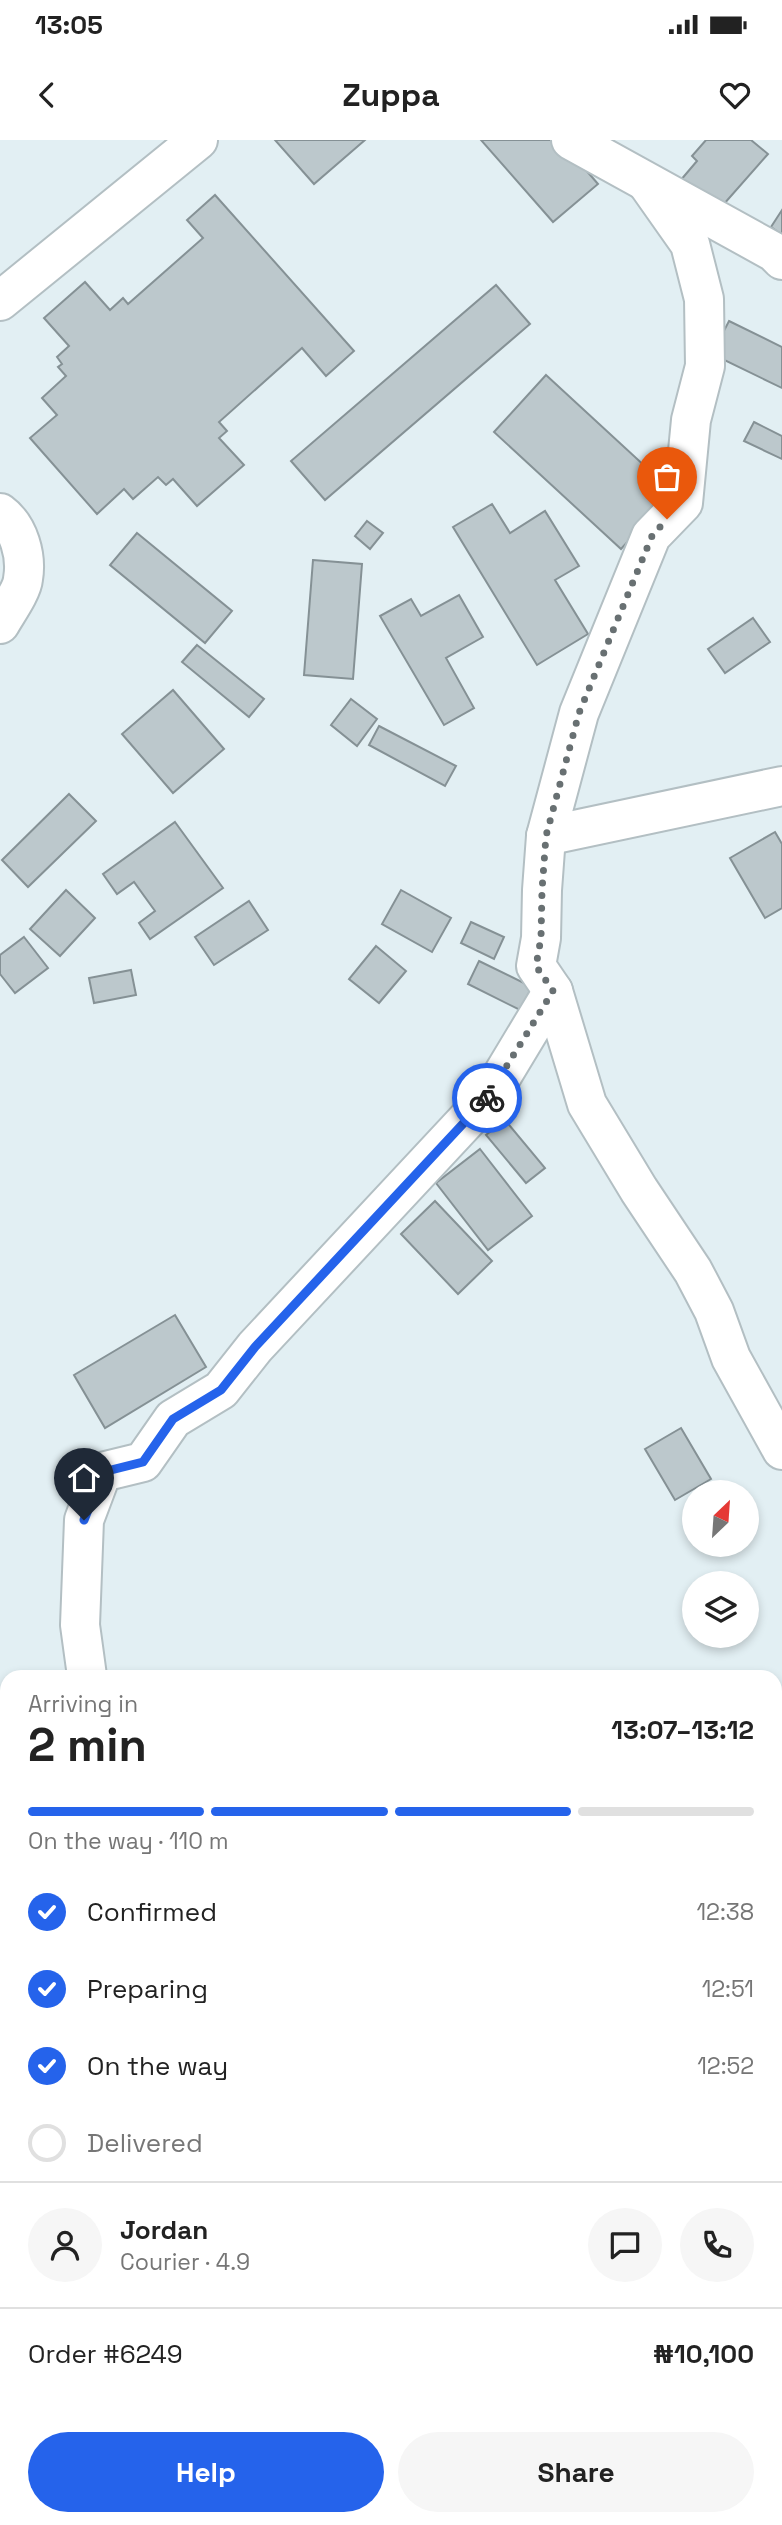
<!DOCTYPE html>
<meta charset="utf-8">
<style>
:root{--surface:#fff;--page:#f6f6f6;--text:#222;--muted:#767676;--line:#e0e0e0;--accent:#2563eb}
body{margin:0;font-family:"Space Grotesk",sans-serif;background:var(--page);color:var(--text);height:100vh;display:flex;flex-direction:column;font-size:26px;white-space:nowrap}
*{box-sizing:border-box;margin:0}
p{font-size:23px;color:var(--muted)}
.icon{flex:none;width:38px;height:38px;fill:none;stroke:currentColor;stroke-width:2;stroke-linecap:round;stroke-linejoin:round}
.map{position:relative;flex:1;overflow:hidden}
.drawer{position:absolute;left:0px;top:1530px;width:782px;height:856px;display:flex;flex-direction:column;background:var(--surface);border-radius:21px 21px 0 0;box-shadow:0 4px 10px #0003}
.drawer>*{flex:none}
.needle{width:46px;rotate:25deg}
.buttons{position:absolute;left:682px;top:1340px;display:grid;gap:14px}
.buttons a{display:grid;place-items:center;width:77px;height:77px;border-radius:50%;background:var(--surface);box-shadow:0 4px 10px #0003;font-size:35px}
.pin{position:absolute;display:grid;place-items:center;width:60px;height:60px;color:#fff;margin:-72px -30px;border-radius:50% 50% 50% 0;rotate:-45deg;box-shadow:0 0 7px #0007}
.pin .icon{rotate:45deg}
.courier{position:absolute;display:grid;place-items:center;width:70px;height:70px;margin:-35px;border:5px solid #2563eb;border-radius:50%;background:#fff;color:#222;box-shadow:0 2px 9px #0007}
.head em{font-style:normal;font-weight:600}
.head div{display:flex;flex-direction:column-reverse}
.head{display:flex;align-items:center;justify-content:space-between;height:119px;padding:0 28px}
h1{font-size:46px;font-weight:600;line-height:52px}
.bar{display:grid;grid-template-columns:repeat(4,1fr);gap:10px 7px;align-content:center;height:84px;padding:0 28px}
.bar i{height:9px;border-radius:5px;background:var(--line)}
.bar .selected{background:var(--accent)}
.bar p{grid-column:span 4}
.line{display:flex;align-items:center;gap:18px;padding:0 28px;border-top:2px solid var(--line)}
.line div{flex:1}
.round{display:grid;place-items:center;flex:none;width:74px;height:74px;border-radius:37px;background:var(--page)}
ol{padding:0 28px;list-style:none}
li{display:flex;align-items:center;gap:21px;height:77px}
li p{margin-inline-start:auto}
li .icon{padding:7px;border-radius:50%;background:var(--accent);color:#fff;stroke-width:4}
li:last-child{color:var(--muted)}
li i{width:38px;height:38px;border:4px solid var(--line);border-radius:50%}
.primary-button{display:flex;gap:14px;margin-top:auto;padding:14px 28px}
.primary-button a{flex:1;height:80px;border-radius:42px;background:var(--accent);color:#fff;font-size:28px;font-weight:600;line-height:80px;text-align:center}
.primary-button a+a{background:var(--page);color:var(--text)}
.status{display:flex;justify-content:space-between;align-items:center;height:49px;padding:0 35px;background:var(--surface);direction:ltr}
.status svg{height:19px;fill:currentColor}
header{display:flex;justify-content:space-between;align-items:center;height:91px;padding:0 28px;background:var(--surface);font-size:32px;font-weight:600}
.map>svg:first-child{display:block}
.building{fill:#bcc8cc;stroke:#859195;stroke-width:2}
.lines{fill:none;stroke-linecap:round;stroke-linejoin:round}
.minor-casing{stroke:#b3bfc3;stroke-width:42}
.minor{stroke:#fff;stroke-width:38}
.done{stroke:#687072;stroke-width:7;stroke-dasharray:0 12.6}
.route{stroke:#2563eb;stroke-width:9}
</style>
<div class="status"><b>13:05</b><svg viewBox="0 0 49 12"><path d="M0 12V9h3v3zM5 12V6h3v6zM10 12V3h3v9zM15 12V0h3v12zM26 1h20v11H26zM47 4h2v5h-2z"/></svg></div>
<header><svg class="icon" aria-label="back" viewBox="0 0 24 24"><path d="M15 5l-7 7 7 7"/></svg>Zuppa<svg class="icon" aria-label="heart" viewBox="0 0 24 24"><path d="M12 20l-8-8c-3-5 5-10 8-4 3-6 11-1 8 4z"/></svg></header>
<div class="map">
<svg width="782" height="2385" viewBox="0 0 782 2385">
<rect width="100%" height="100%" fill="#e2eff3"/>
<g class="building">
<path d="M 275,0 L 365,0 L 314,44 Z"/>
<path d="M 481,0 L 560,0 L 598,44 L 553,82 Z"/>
<path d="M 706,0 L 751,0 L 768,14 L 716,73 L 680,41 L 697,21 L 692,16 Z"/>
<path d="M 215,55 L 354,211 L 326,236 L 302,208 L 219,282 L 227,291 L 219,298 L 244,325 L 197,366 L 173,339 L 166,345 L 158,337 L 133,359 L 124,349 L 97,374 L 30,298 L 57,275 L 42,258 L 66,236 L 58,227 L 62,224 L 57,217 L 69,206 L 44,178 L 85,142 L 110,170 L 123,158 L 128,164 L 203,98 L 187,80 Z"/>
<path d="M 782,70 L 782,95 L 771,87 Z"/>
<path d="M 496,145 L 530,184 L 325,360 L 291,321 Z"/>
<path d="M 729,181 L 782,207 L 782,248 L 712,214 Z"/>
<path d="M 546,235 L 673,352 L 621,409 L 494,292 Z"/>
<path d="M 754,282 L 782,296 L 782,319 L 744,301 Z"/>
<path d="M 492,364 L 510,393 L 545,371 L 579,426 L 555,440 L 588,494 L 537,525 L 453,387 Z"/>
<path d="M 367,381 L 383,393 L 370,409 L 355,396 Z"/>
<path d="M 137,393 L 232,471 L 205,503 L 110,425 Z"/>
<path d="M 313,420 L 362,424 L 353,539 L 304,535 Z"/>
<path d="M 459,455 L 483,497 L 446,518 L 474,568 L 444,585 L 380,476 L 411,459 L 421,476 Z"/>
<path d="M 753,478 L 770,502 L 725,533 L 708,509 Z"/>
<path d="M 197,505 L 264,559 L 249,577 L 182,522 Z"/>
<path d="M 173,550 L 224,609 L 173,653 L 122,594 Z"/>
<path d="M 351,559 L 377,579 L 357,606 L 331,585 Z"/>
<path d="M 379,586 L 456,626 L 445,646 L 369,605 Z"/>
<path d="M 69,654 L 96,681 L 28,747 L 2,720 Z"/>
<path d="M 175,682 L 223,748 L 150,799 L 139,783 L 155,771 L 134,742 L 117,754 L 103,734 Z"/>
<path d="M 775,692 L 782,704 L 782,768 L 765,778 L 730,718 Z"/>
<path d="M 66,750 L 95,778 L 60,816 L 30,789 Z"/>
<path d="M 401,750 L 451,778 L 432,812 L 382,784 Z"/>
<path d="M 249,761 L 268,790 L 214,825 L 195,797 Z"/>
<path d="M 471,782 L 504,797 L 494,819 L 461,803 Z"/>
<path d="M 24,797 L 48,828 L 15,853 L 0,834 L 0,815 Z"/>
<path d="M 376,806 L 406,831 L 379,863 L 349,839 Z"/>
<path d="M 479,821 L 532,847 L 520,870 L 468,844 Z"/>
<path d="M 131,830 L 136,855 L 94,863 L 89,838 Z"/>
<path d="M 505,980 L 545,1028 L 526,1043 L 486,995 Z"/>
<path d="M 480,1009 L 532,1076 L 488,1110 L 436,1043 Z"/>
<path d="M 435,1061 L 492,1121 L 458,1154 L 401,1094 Z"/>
<path d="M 175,1175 L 206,1227 L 105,1288 L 74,1235 Z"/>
<path d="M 681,1288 L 711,1339 L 675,1360 L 645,1309 Z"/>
<path d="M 782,1708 L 782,1787 L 775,1789 L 775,1710 Z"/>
<path d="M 7,1921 L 7,1969 L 0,1950 L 0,1924 Z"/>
<path d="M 0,2048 L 7,2062 L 7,2075 L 0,2078 Z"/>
<path d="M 7,2239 L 7,2302 L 0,2289 L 0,2242 Z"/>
<path d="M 76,2378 L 95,2378 L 83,2385 L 80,2385 Z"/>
<path d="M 234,2378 L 282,2378 L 284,2385 L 236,2385 Z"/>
<path d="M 550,2378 L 576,2378 L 580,2385 L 539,2385 Z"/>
<path d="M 629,2378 L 684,2378 L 684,2379 L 672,2385 L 633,2385 Z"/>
</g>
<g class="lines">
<defs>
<g id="minor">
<path d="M 571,0 L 774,112 L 782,120"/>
<path d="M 647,43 L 690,104 L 704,159 L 705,226 L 691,280 L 683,363 L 651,396 L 579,573 L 546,696 L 542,750 L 541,798 L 536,826 L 553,851 L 587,964 L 639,1050 L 693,1131 L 714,1171 L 731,1218 L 782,1310"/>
<path d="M 0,161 L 198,0"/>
<path d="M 0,373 C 19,387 27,416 23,439 C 22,451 6,473 0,484"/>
<path d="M 546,696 L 782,646"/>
<path d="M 87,1536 L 80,1485 L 84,1380 L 102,1332 L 143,1322 L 173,1279 L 221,1250 L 255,1207 L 491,954 L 553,851"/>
<path d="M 0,2131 L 7,2126"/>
</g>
</defs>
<use href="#minor" class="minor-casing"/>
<use href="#minor" class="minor"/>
</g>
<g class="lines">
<path class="done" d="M 487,958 L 553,851 L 536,826 L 541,798 L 542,750 L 546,696 L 579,573 L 652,396 L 667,379"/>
<path class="route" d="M 84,1380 L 103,1332 L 143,1322 L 173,1279 L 221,1250 L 255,1207 L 487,958"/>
</g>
</svg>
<div class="buttons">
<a><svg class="needle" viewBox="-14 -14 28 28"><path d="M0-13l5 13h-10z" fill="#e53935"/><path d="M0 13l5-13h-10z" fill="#767676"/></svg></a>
<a><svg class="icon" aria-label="layers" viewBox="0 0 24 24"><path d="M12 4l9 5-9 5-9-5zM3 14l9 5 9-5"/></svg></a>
</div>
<div class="pin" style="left:667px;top:379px;background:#ea580c"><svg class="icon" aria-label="bag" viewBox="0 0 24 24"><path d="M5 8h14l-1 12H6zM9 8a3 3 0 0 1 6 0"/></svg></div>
<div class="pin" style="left:84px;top:1380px;background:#1f2937"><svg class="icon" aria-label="home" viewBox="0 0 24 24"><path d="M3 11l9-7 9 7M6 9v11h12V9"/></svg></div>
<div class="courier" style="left:487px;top:958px"><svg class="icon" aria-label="bike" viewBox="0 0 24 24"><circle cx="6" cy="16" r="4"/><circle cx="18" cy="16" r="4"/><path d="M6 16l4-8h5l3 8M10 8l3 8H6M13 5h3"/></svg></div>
<section class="drawer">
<div class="head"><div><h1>2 min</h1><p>Arriving in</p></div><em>13:07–13:12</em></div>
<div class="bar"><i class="selected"></i><i class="selected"></i><i class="selected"></i><i></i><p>On the way · 110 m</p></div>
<ol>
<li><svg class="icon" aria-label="check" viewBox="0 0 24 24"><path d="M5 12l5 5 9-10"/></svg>Confirmed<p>12:38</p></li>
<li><svg class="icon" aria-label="check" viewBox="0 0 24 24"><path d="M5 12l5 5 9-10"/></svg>Preparing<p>12:51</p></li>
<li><svg class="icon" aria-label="check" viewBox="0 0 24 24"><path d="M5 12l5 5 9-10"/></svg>On the way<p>12:52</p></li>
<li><i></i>Delivered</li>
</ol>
<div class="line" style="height:126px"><a class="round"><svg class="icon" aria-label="person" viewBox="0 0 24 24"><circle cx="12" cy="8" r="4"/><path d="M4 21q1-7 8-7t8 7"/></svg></a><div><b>Jordan</b><p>Courier · 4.9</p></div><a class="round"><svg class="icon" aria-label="chat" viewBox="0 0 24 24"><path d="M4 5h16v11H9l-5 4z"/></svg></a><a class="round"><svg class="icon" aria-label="phone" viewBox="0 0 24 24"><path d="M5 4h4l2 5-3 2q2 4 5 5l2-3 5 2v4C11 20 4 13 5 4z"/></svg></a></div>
<div class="line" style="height:91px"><div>Order #6249</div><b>₦10,100</b></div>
<div class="primary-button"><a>Help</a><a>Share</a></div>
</section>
</div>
